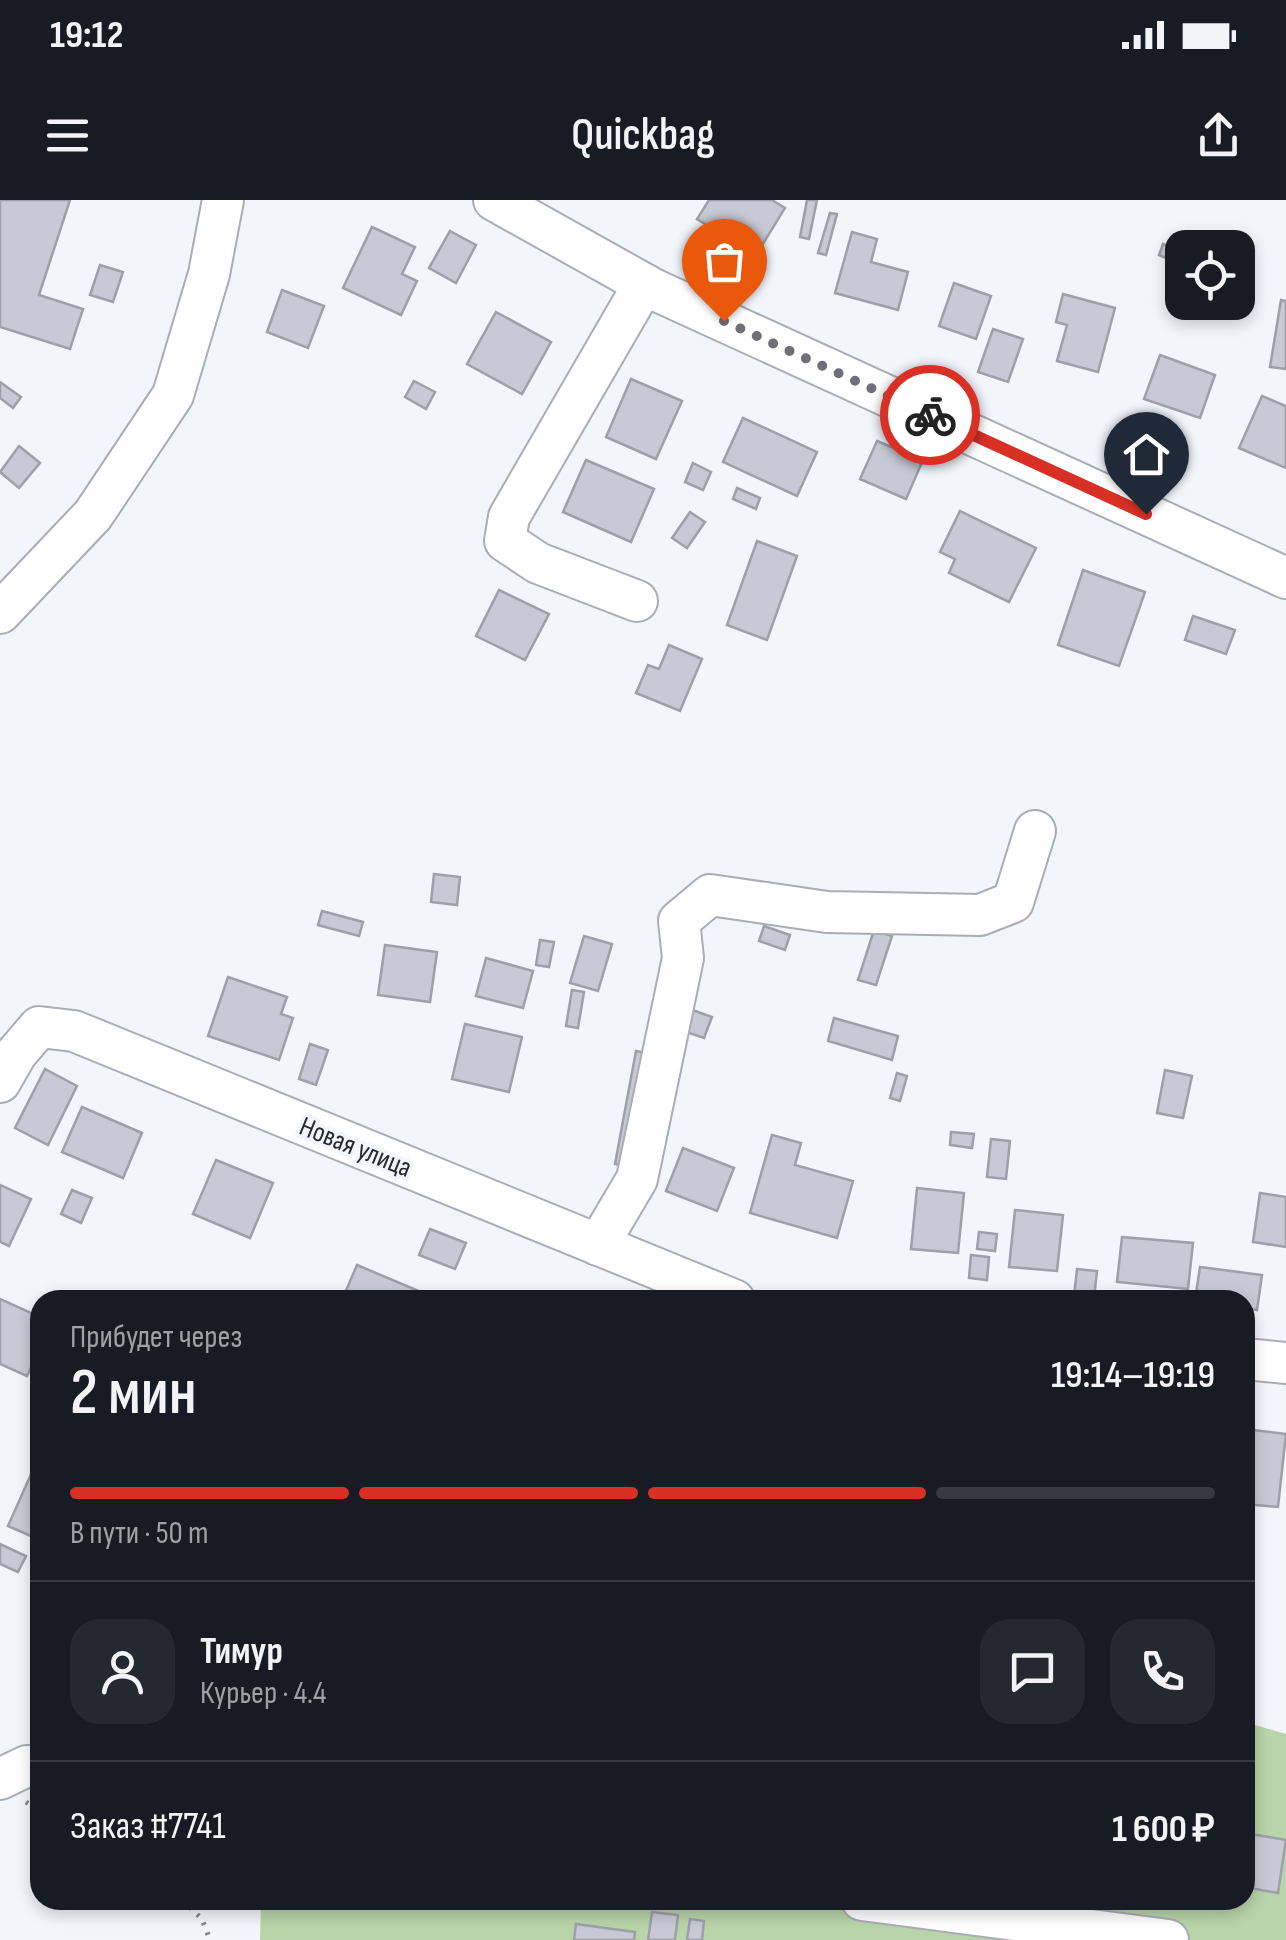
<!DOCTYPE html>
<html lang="ru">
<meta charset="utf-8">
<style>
:root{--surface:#171b24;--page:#242831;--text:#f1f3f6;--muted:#9ea1a6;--line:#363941;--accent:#d93025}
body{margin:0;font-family:"Sofia Sans Condensed",sans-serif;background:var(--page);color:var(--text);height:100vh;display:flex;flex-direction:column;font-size:38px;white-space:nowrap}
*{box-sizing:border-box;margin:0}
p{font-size:32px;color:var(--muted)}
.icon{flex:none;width:55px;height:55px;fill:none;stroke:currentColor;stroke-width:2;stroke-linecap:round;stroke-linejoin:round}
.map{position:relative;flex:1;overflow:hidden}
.side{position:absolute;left:30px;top:1090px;width:1225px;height:620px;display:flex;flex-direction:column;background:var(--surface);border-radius:30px;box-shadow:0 5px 15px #0003}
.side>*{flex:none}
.fabs{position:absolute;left:1165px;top:30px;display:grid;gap:20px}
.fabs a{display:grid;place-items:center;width:90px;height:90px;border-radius:20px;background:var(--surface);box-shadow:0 5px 15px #0003;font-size:50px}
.pin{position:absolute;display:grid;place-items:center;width:85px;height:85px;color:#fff;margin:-102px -42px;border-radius:50% 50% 50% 0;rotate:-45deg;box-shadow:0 0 10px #0007}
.pin .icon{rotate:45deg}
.courier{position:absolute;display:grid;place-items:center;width:100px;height:100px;margin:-50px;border:8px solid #d93025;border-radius:50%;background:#fff;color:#222;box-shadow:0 2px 12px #0007}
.summary em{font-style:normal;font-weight:600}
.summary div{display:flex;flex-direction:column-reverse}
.summary{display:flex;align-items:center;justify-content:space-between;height:170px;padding:0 40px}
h1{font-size:65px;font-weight:600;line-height:75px}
.bar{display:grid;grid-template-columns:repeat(4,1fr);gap:15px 10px;align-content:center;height:120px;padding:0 40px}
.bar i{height:12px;border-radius:8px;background:var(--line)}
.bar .active{background:var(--accent)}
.bar p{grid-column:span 4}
.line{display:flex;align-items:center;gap:25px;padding:0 40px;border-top:2px solid var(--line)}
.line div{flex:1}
.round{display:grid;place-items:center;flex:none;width:105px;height:105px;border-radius:30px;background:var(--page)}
.status{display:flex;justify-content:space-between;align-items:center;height:70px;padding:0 50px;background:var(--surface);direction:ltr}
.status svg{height:28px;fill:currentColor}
header{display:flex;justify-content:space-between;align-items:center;height:130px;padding:0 40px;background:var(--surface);font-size:45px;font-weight:600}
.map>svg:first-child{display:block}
.green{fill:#b9d4a9}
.building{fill:#c7c9d4;stroke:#9d9fa9;stroke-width:2.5}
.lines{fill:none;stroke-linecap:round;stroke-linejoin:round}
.minor-casing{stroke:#aaacb6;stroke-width:44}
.path{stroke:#86888d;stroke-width:5;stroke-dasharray:2.5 8;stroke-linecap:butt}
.minor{stroke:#fff;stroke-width:40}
.done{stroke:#6f7076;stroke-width:10;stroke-dasharray:0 18}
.route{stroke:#d93025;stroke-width:12}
.labels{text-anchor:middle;stroke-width:8;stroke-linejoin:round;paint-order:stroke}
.street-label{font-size:28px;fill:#28292d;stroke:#f3f5fd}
</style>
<div class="status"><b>19:12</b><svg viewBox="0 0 49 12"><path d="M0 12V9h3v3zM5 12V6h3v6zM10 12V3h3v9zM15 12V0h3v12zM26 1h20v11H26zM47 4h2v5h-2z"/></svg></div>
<header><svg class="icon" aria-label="menu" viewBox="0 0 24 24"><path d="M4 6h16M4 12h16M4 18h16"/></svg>Quickbag<svg class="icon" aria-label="share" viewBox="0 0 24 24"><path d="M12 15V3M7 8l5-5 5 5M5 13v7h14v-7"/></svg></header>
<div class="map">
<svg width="1286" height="1740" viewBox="0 0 1286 1740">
<rect width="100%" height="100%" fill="#f3f5fd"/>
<path class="green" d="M 1245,1522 L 1286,1534 L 1286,1740 L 260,1740 L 261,1700 L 1245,1700 Z"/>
<g class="building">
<path d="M 0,0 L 70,0 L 39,95 L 83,109 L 70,149 L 0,127 Z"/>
<path d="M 709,0 L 772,0 L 785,8 L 756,55 L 697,19 Z"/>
<path d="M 807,0 L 817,0 L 809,39 L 800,37 Z"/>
<path d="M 830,13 L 837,14 L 826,55 L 818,53 Z"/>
<path d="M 372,27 L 415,47 L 402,74 L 417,81 L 401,115 L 343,88 Z"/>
<path d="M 450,31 L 476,45 L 456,83 L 429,68 Z"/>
<path d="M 852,32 L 877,39 L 871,62 L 908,72 L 898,110 L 835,93 Z"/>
<path d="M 1163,44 L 1182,52 L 1182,65 L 1159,55 Z"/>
<path d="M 100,65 L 123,72 L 113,102 L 90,95 Z"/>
<path d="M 954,83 L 991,96 L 976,139 L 939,126 Z"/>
<path d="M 282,90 L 324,106 L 308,148 L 267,132 Z"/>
<path d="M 1063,94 L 1115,108 L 1098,172 L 1057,161 L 1067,125 L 1056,122 Z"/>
<path d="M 1281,100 L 1286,101 L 1286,169 L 1270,167 Z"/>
<path d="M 496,112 L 551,142 L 522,194 L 467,164 Z"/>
<path d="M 993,129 L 1023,139 L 1008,182 L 978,172 Z"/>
<path d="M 1160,155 L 1215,175 L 1200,218 L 1144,199 Z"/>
<path d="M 631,179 L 682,201 L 656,259 L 606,237 Z"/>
<path d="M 414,181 L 435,192 L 426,209 L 405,197 Z"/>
<path d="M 0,182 L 21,197 L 13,208 L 0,198 Z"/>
<path d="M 1262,196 L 1286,206 L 1286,268 L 1239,248 Z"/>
<path d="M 743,218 L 817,252 L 797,296 L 723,262 Z"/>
<path d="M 877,241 L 923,260 L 906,299 L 860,279 Z"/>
<path d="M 19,246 L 40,263 L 19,288 L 0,272 Z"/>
<path d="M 586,260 L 654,289 L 631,342 L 563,312 Z"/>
<path d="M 693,263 L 711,272 L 703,290 L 685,282 Z"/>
<path d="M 737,288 L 760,298 L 756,309 L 733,299 Z"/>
<path d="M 960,311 L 1036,348 L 1009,402 L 949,373 L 955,359 L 940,352 Z"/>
<path d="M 690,312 L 705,322 L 687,348 L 672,338 Z"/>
<path d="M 757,341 L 797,356 L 767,440 L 727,425 Z"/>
<path d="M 1083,370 L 1145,392 L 1119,466 L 1058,445 Z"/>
<path d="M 499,390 L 549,414 L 525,460 L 476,436 Z"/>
<path d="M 1193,416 L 1235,430 L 1226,454 L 1185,440 Z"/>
<path d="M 669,445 L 702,459 L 680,511 L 636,493 L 648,465 L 659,469 Z"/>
<path d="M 434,674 L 460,677 L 457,705 L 431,702 Z"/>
<path d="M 322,711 L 363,722 L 359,736 L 318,725 Z"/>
<path d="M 764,726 L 790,735 L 785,750 L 759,741 Z"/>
<path d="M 874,730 L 892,736 L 876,785 L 858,780 Z"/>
<path d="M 584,736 L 612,744 L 598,791 L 570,783 Z"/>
<path d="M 540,740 L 554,742 L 549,767 L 536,765 Z"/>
<path d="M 385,745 L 437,752 L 430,802 L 378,795 Z"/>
<path d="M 486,758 L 533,771 L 523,808 L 476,796 Z"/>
<path d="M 228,777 L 287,797 L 281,814 L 293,818 L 279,860 L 208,836 Z"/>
<path d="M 572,790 L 584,792 L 578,828 L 566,826 Z"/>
<path d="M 684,807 L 712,817 L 704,838 L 677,829 Z"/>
<path d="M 834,818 L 898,836 L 892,860 L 828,841 Z"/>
<path d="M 465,824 L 522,837 L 509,892 L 452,879 Z"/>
<path d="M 310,844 L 328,850 L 316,885 L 299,879 Z"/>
<path d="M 636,851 L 645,853 L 625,966 L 615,964 Z"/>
<path d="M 45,869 L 77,886 L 48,945 L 15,928 Z"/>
<path d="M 1165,870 L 1192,876 L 1183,918 L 1157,913 Z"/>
<path d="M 897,873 L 907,876 L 900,901 L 890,898 Z"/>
<path d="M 82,907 L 142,933 L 123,978 L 62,952 Z"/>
<path d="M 951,932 L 974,934 L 972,948 L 950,945 Z"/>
<path d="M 772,935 L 801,943 L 795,965 L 853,981 L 837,1038 L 750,1013 Z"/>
<path d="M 991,939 L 1010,941 L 1006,979 L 987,977 Z"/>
<path d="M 683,948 L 734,968 L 717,1011 L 666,991 Z"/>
<path d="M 216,960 L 273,983 L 250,1038 L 193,1014 Z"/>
<path d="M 0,985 L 31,999 L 9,1046 L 0,1042 Z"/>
<path d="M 917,988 L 964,993 L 958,1053 L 911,1049 Z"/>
<path d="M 72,990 L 92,998 L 81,1023 L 61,1014 Z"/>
<path d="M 1260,993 L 1286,997 L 1286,1047 L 1253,1042 Z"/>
<path d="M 1015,1010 L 1063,1015 L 1057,1071 L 1009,1067 Z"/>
<path d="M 430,1029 L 466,1043 L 455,1069 L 419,1055 Z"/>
<path d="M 979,1032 L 997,1034 L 995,1051 L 977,1049 Z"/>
<path d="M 1122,1037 L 1193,1043 L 1188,1089 L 1117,1082 Z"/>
<path d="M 971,1055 L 989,1057 L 987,1080 L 969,1078 Z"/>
<path d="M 357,1065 L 421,1092 L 418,1100 L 342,1100 Z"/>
<path d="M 1200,1067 L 1262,1075 L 1257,1110 L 1245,1108 L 1245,1100 L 1195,1100 Z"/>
<path d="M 1077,1069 L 1097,1071 L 1094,1098 L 1074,1096 Z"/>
<path d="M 0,1099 L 40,1117 L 40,1148 L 27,1176 L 0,1164 Z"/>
<path d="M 1245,1229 L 1286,1234 L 1278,1307 L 1245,1304 Z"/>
<path d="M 32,1272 L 40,1275 L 40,1340 L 8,1326 Z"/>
<path d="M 0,1344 L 26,1356 L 18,1372 L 0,1364 Z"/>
<path d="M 1245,1633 L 1286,1640 L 1278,1693 L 1245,1687 Z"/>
<path d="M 652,1712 L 678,1715 L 675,1740 L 648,1740 Z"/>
<path d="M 690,1719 L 704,1721 L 702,1740 L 687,1740 Z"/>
<path d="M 576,1724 L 635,1732 L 634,1740 L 574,1740 Z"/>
</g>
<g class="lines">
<defs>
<g id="minor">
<path d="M 494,0 L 653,89 L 1286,378"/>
<path d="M 637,401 L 538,363 L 505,341 L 509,317 L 644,84"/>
<path d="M 0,413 L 93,315 L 173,195 L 209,74 L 223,0"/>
<path d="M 0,882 L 16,854 L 39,827 L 74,831 L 734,1100"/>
<path d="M 598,1045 L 637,979 L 683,758 L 679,721 L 710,695 L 827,712 L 980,715 L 1013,702 L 1035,631"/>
<path d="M 1245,1159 L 1286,1163"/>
<path d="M 0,1579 L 27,1566 L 40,1566"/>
<path d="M 862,1700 L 1168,1740"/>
</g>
</defs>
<use href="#minor" class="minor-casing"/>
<g class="path">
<path d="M 26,1602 L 40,1611"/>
<path d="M 182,1700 L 202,1719 L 210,1740"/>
</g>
<use href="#minor" class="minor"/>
</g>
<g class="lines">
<path class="done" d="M 724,121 L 930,215"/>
<path class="route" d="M 930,215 L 1146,314"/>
</g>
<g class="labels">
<g class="street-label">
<text transform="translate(356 946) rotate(22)" y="10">Новая улица</text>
</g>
</g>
</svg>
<div class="fabs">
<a><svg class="icon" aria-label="locate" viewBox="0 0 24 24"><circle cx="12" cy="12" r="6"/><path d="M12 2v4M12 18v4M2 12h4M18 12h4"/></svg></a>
</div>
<div class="pin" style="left:724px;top:121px;background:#ea580c"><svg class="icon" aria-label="bag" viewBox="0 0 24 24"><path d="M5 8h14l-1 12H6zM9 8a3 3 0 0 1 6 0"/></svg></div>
<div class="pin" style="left:1146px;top:314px;background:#1f2937"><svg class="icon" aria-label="home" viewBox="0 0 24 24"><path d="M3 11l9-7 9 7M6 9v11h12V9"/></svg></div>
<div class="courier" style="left:930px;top:215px"><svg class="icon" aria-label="bike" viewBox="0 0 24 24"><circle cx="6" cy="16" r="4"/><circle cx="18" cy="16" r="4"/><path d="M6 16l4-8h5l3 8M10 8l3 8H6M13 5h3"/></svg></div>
<section class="side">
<div class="summary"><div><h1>2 мин</h1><p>Прибудет через</p></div><em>19:14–19:19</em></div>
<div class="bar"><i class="active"></i><i class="active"></i><i class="active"></i><i></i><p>В пути · 50 m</p></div>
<div class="line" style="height:180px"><a class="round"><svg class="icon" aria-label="person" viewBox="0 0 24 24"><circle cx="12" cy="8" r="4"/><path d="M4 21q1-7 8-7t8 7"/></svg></a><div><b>Тимур</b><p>Курьер · 4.4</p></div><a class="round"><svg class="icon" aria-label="chat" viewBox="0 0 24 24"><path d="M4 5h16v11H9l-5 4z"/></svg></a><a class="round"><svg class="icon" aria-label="phone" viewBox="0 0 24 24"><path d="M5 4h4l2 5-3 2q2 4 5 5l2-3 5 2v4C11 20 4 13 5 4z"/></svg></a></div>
<div class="line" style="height:130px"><div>Заказ #7741</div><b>1 600 ₽</b></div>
</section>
</div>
